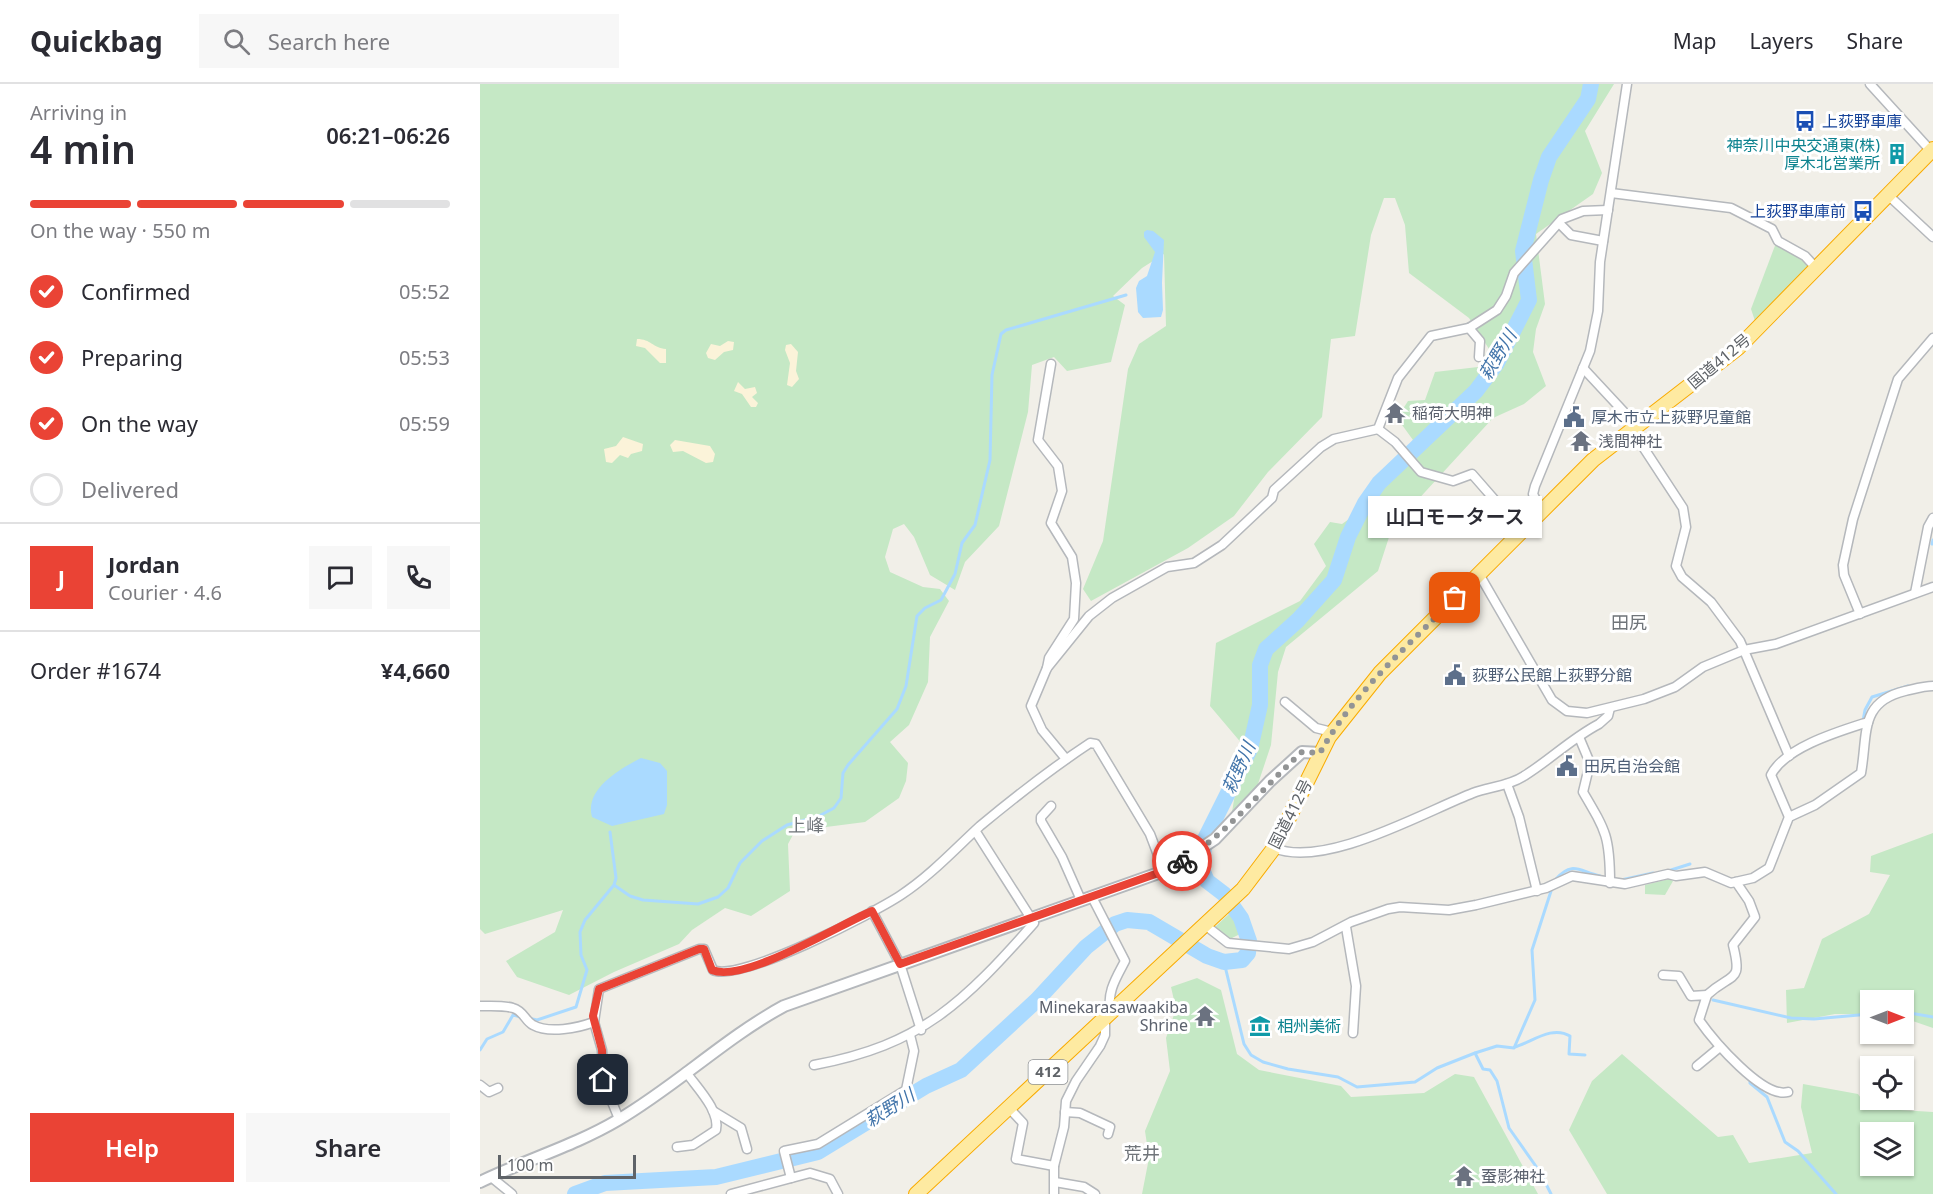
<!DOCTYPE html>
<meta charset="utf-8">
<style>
:root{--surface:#fff;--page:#f7f7f7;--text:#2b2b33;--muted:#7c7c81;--line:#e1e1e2;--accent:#ea4335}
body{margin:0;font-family:"Noto Sans","Noto Sans JP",sans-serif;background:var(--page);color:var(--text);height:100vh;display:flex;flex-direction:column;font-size:22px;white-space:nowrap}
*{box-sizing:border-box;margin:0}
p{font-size:20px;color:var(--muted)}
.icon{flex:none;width:33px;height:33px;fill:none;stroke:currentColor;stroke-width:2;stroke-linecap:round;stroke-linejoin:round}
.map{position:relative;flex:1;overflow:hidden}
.panel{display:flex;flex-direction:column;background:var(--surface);width:480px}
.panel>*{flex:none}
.needle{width:39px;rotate:90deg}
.tools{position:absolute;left:1380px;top:906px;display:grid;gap:12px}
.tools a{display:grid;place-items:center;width:54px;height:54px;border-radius:0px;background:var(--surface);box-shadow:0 2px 4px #0004;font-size:30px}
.scale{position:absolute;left:18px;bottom:15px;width:138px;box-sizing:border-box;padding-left:6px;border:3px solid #5f6368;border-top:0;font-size:16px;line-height:21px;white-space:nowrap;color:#5f6368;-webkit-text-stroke:4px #fff;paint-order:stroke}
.pin{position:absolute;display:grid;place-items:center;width:51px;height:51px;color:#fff;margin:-26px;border-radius:12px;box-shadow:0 3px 9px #0006}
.courier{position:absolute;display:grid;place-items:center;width:60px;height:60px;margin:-30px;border:4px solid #ea4335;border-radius:50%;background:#fff;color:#222;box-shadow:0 2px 8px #0007}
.bubble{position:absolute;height:42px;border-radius:0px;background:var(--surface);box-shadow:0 2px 4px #0004;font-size:20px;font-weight:600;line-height:42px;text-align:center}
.headline em{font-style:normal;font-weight:600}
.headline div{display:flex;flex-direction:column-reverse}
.headline{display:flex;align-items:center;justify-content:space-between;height:102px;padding:0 30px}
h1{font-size:39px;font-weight:600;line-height:45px}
.bar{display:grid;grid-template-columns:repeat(4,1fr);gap:9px 6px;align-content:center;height:72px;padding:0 30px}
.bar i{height:8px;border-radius:4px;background:var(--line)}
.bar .current{background:var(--accent)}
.bar p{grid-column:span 4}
.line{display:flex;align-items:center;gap:15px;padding:0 30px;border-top:2px solid var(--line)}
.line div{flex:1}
.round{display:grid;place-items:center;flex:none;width:63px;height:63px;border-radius:0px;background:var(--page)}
ol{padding:0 30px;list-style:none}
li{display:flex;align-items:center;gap:18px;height:66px}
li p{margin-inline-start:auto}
li .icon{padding:6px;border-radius:50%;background:var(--accent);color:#fff;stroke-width:4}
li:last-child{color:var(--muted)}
li i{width:33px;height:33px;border:3px solid var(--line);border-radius:50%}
.button{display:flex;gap:12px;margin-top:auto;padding:12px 30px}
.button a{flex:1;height:69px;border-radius:0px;background:var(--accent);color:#fff;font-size:24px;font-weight:600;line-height:69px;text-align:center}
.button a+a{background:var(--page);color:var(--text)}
header{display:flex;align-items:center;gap:36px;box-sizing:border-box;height:84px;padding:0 30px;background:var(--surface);border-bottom:2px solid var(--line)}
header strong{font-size:28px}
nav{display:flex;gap:33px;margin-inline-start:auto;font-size:21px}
.search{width:420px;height:54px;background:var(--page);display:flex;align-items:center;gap:15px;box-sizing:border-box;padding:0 21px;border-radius:0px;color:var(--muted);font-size:22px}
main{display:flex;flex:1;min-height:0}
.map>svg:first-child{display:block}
.green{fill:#c5e8c5;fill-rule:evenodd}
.sand{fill:#fbf3d9}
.water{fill:#aadaff}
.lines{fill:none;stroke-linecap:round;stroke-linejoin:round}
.stream{stroke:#aadaff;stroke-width:3}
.river{stroke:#aadaff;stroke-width:16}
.minor-casing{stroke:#b5b8bc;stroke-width:11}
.tertiary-casing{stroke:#b5b8bc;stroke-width:14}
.trunk-casing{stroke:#f9ab00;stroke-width:16}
.minor{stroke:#fff;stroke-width:8}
.tertiary{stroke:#fff;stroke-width:10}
.trunk{stroke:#feeaa1;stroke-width:14}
.done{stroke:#929495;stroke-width:6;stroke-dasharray:0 10.8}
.route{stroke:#ea4335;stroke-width:8}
.labels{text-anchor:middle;stroke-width:6;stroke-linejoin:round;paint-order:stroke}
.shield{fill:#fff;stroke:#8f9295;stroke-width:1.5}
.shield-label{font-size:15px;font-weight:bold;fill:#5f6368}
.transit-label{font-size:16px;fill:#164399;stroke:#fff;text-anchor:start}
.culture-label{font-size:16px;fill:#0d838f;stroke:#fff;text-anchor:end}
.street-label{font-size:16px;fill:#5f6368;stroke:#fff}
.worship-label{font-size:16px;fill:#5b616d;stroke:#fff;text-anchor:start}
.service-label{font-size:16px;fill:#4e5e75;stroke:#fff;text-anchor:start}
.water-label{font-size:18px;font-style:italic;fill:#4174aa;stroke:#fff}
.neighbourhood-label{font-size:18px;fill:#70757a;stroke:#fff}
</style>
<header>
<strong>Quickbag</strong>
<div class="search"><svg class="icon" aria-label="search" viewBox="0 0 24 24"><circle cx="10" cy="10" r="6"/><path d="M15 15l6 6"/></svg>Search here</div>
<nav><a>Map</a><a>Layers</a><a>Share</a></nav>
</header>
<main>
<section class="panel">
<div class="headline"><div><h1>4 min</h1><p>Arriving in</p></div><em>06:21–06:26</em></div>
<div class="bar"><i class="current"></i><i class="current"></i><i class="current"></i><i></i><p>On the way · 550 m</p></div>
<ol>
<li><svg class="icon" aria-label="check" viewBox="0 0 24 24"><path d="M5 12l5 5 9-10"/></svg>Confirmed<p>05:52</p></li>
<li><svg class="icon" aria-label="check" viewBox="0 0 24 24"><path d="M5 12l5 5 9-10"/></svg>Preparing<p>05:53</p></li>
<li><svg class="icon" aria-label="check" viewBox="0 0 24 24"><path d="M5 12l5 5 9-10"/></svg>On the way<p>05:59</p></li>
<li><i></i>Delivered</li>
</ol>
<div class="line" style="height:108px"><b class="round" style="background:var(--accent);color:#fff">J</b><div><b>Jordan</b><p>Courier · 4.6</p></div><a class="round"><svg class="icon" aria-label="chat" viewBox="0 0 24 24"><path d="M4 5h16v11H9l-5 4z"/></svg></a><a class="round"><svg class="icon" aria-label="phone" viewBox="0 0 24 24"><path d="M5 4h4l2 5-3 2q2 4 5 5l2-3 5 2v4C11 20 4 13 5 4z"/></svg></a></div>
<div class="line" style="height:78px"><div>Order #1674</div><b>¥4,660</b></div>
<div class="button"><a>Help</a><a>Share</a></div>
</section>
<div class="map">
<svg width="1453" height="1110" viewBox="0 0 1453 1110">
<rect width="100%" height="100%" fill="#f1efe8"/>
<g class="green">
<path d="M 0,0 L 1134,0 L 1105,47 L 1122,89 L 1113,110 L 1056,150 L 1065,220 L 1056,245 L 1053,268 L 1066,302 L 1044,320 L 1013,334 L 912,444 L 898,487 L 806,563 L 798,588 L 791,661 L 776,706 L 752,728 L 755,710 L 763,692 L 763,661 L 730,622 L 736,559 L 820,517 L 846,482 L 834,460 L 850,438 L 862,440 L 896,416 L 933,356 L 917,334 L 928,317 L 945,316 L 955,288 L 998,283 L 1009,265 L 989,234 L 929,189 L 925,141 L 915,114 L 904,114 L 891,151 L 875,252 L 851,255 L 842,333 L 788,388 L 754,432 L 708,464 L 611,517 L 603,505 L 623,457 L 648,285 L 659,260 L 686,242 L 684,170 L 662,184 L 633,212 L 645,221 L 631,278 L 587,287 L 574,273 L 552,281 L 548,328 L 519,442 L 485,478 L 475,506 L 450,491 L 434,453 L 424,440 L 413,445 L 405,473 L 410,488 L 443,503 L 460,505 L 469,517 L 450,553 L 448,598 L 429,641 L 410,658 L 428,679 L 426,697 L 419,714 L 385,738 L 315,747 L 308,760 L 310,807 L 271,832 L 245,824 L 212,846 L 199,860 L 134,888 L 89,911 L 37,893 L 26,877 L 75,848 L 83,826 L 5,850 L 0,845 Z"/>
<path d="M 1296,159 L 1323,173 L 1328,182 L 1275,237 L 1271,225 Z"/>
<path d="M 1453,749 L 1453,944 L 1424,934 L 1424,916 L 1390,916 L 1390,930 L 1355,930 L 1307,939 L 1306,906 L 1324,904 L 1342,855 L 1389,830 L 1410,791 L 1390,788 L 1391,772 Z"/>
<path d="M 1189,795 L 1193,797 L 1185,811 L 1165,810 L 1165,801 Z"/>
<path d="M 750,829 L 762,849 L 750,855 L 735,843 Z"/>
<path d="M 717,894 L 741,906 L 757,970 L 779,986 L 861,1002 L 871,1013 L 944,1009 L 975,990 L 994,993 L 1058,1110 L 662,1110 L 669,1074 L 665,1047 L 690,987 L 686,954 L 696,925 L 691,903 Z"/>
<path d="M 1142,970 L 1238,1053 L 1253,1051 L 1269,1079 L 1332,1069 L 1321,1023 L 1323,1000 L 1378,1010 L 1388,1024 L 1453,1028 L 1453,1110 L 1127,1110 L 1089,1046 L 1112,997 ZM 1390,1048 L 1424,1048 L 1424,1082 L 1390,1082 Z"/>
</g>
<g class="sand">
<path d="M 157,255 C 171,255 173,264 186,265 L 186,279 L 180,279 L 165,264 L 156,262 Z"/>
<path d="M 248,257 L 254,258 L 253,266 L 244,268 L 235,276 L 228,274 L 226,269 L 231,260 L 240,262 Z"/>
<path d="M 311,260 L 318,268 L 316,287 L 319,295 L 312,303 L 307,301 L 310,279 L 305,266 L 306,261 Z"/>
<path d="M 258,298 L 265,305 L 275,303 L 277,309 L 272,313 L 278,319 L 276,323 L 271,323 L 262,310 L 254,307 Z"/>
<path d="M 143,353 L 163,360 L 162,367 L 151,370 L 148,374 L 140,371 L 132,379 L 126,378 L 124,365 L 136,362 Z"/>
<path d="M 195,356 L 230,362 L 235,370 L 233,378 L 226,379 L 203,367 L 193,368 L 190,361 Z"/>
</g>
<g class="water">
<path d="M 667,146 L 673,147 L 684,156 L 682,199 L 683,226 L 681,233 L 663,234 L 658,228 L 656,204 L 659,197 L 667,192 L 675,168 L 664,153 L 664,148 Z"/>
<path d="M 161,674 L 180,679 L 187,687 L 187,721 L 184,730 L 132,742 L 112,733 C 104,705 140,685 161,674 Z"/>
</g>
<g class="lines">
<g class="stream">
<path d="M 1452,460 L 1453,456"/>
<path d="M 1383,637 L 1385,626 L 1392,613 L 1428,602"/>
<path d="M 1188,787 L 1210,780"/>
<path d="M 1076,795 C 1093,776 1100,788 1120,792"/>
<path d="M 1141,796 L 1173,789"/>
<path d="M 134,801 L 150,812 L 163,816 L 218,820 L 238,813 L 248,804 L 260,779 L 282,757 L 307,741 L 339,732 L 354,724 L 361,714 L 363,689 L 368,681 L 417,625 L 426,602 L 437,532 L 445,524 L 461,516 L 475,490 L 482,459 L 495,441 L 510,376 L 512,291 L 521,250 L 526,246 L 646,211"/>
<path d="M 744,878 L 764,960 L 771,971 L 783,978 L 808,985 L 858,993 L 877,1003 L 935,998 L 957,984 L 995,969 L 1017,962 L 1034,964 L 1055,916 L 1052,866 L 1072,804"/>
<path d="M 1233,916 L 1311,934 L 1334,935 L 1390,930"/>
<path d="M 1424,928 L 1453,933"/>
<path d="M 48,934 L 57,936 L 96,923 L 107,886 L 101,871 L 100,848 L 105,836 L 134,801 L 136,794 L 130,748"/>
<path d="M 1035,963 C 1052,958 1072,941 1090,952 L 1089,970 L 1105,971"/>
<path d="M 0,966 L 7,955 L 23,948 L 33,931 L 41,933"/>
<path d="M 995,969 L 1003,985 L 1010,986 L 1017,997 L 1029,1044 L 1060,1088 L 1071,1110"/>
<path d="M 1270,994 L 1270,999 L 1287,1013 L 1305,1058 L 1318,1067 L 1356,1110"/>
</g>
<path class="river" d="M 95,1110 L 125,1099 L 236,1093 L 338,1068 L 446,1002 L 481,986 L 557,916 L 606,863 L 635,840 L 647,836 L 669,838 L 727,872 L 744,878 L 762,876 L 768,869 L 769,857 L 761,834 L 744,810 L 727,797 L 723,788 L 723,772 L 725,755 L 770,665 L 780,621 L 780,581 L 786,565 L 818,536 L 854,496 L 868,453 L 885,419 L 899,399 L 996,307 L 1017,279 L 1049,216 L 1043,167 L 1061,96 L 1069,73 L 1108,15 L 1111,0"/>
<defs>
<g id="minor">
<path d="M 1390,0 L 1451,67"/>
<path d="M 1131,109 L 1251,124 L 1292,145 L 1298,157 L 1325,172 L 1337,185"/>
<path d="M 1408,111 L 1453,153"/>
<path d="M 1080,140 L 1091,151 L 1123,157"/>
<path d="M 999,273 L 1000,257 L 989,244 L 1017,226 L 1026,212 L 1034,189 L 1082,135 L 1103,127 L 1128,126"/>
<path d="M 1103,284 L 1157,342"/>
<path d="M 898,345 L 915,358 L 941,388 L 973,397 L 992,390 L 1041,446"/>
<path d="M 1152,346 L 1203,424 L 1206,443 L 1196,482 L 1202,493 L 1231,518 L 1260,557 L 1309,672"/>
<path d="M 1061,426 L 1053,410 L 1055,402 L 1110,267 L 1118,227 L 1120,178 L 1147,0"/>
<path d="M 999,490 L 1072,616 L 1087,627 L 1107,629 L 1164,615 L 1195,603 L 1223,583 L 1264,566 L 1296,560 L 1453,503"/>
<path d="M 1435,509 L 1448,443 L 1453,434"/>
<path d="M 1380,530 L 1364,491 L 1363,481 L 1373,435 L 1418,295 L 1453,254"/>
<path d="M 567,584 L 569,574 L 594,535 L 596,499 L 592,473 L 571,439 L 582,407 L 578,382 L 558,356 L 571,280"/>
<path d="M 805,618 L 836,644 L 852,648"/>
<path d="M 1099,653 L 1110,679 L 1103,708 C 1126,747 1130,753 1130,799"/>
<path d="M 586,675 L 562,646 L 551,622 L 567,584 L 609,532 L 632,514 L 687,483 L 714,479 L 742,461 L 792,414 L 794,406 L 841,363 L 854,355 L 898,345 L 918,294 L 951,252 L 989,244"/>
<path d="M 1027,700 L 1039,733 L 1057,807"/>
<path d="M 571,722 L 561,733 L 561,737 L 582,773 L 601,816"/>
<path d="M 1309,733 L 1291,691 C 1305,663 1360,647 1388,638"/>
<path d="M 794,764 C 845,785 944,728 993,709 C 1009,703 1029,702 1044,692 C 1070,676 1092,654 1119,640 L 1128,632 L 1130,624"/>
<path d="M 612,813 L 645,877 C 636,894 626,909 631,929"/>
<path d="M 392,827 L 420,880 L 441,946"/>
<path d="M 725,841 L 748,859 L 809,865 L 833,858 L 871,838 L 908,825 L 920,823 L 969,826 L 996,821 L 1066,804 L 1092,792 L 1145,800 L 1188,790 L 1196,792 L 1225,788 L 1251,799 L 1273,794 L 1289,784 L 1309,733 L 1335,721 L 1381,689 C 1388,650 1379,618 1425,607 C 1434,605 1444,602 1453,602"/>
<path d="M 866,843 L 876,902 L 873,949"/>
<path d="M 1183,891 L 1199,892 L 1211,912 L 1227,911 L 1219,936 C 1233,956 1283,1015 1308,1008"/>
<path d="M 1227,911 C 1252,888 1263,900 1253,861 L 1275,833 L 1269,817 L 1256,798"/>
<path d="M 0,922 C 10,922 23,921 33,924 C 44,927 45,937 53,941 C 69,950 98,944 114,938"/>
<path d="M 334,981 C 442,961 484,918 554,839 L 496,748"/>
<path d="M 1217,982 L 1240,963"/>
<path d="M 0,1001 L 9,1008 L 18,1004"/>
<path d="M 529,1024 L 543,1039 L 536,1075 L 574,1082"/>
<path d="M 233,1027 L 261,1044 L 267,1065"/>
<path d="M 585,1028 L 600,1029 L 630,1043 L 628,1050"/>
<path d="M 139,1035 L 123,996 L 122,966 L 114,938 L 119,905 L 219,865 L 224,865 L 233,886 C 259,899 394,829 421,811 C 450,792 475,765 500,742 C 535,713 572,684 610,659 L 616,660 L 670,750 L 684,787"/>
<path d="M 197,1063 L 213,1061 L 236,1046 C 240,1026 217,1004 206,988"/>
<path d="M 11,1093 L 32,1110"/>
<path d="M 311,1094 L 304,1067 L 338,1060 L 426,1006 L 434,967 L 430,951"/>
<path d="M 575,1098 L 604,1103 L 615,1110"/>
<path d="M 251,1110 L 330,1089 L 350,1095 L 358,1110"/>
<path d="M 574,1110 L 574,1082 L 584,1043 L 586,1017 L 596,997 L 620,962 L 625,951 L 625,935"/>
</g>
<path id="tertiary" d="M 0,1098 C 45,1076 94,1062 138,1036 C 196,1002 245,954 304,922 L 690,785 L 735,755 L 790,697 L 822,668 L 840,669"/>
<path id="trunk" d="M 436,1110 L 763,805 L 794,764 L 849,653 L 900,589 L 1113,376 L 1258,264 L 1453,65"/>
</defs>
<use href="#minor" class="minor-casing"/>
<use href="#tertiary" class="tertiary-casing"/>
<use href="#trunk" class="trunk-casing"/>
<use href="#minor" class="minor"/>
<use href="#tertiary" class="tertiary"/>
<use href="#trunk" class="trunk"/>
</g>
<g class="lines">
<path class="done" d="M 702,777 C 749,749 782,704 822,668 L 840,669 C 873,609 927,563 975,514"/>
<path class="route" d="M 123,996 L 122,966 L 113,932 L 119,905 L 219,865 L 224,865 L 232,886 C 263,900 361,840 392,827 L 420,880 L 684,787 L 702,777"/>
</g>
<defs>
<symbol id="bus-bare" viewBox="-9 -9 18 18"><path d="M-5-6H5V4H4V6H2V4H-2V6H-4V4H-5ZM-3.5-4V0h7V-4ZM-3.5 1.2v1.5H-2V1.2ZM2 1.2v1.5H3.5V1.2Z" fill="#1a4fb4" stroke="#fff" stroke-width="2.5" paint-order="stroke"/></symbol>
<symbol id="building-bare" viewBox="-9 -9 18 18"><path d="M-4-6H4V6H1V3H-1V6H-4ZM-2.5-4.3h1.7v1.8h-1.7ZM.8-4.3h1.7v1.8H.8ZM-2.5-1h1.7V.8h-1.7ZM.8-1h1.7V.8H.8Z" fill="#0f9aa8" stroke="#fff" stroke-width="2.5" paint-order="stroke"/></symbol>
<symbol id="temple-bare" viewBox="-9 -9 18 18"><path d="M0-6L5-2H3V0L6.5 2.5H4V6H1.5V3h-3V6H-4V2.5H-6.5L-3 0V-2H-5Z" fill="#6b7280" stroke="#fff" stroke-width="2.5" paint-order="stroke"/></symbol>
<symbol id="civic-bare" viewBox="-9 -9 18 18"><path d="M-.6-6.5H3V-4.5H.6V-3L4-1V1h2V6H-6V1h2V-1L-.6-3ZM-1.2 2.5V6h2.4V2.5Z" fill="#5c6f8a" stroke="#fff" stroke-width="2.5" paint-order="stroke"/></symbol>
<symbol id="museum-bare" viewBox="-9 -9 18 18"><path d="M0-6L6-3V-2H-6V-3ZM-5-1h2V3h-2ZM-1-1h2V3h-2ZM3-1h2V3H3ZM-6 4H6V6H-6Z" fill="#0f9aa8" stroke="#fff" stroke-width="2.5" paint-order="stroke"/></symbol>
</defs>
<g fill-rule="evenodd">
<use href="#bus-bare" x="1310" y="22" width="30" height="30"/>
<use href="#building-bare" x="1402" y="55" width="30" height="30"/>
<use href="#bus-bare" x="1368" y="112" width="30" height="30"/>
<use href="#temple-bare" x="900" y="314" width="30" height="30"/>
<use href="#civic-bare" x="1079" y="318" width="30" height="30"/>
<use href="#temple-bare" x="1086" y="342" width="30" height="30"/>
<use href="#civic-bare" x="960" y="576" width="30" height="30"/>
<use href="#civic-bare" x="1072" y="667" width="30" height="30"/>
<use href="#temple-bare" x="710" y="917" width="30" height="30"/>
<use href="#museum-bare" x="765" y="927" width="30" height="30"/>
<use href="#temple-bare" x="969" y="1077" width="30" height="30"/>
</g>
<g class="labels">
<rect class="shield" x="548.5" y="976" width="39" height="24" rx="4.5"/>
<g class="shield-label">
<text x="568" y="993">412</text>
</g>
<g class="transit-label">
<text x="1342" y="43">上荻野車庫</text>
<text x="1366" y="133" text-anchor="end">上荻野車庫前</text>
</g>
<g class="culture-label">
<text x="1400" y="67">神奈川中央交通東(株)<tspan x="1400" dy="18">厚木北営業所</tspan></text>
<text x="797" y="948" text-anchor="start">相州美術</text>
</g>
<g class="street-label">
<text transform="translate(1239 277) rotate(-40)" y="6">国道412号</text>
<text transform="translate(810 730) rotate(-63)" y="6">国道412号</text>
</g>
<g class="worship-label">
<text x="932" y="335">稲荷大明神</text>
<text x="1118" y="363">浅間神社</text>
<text x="708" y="929" text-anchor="end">Minekarasawaakiba<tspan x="708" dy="18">Shrine</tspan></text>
<text x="1001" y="1098">蚕影神社</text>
</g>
<g class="service-label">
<text x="1111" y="339">厚木市立上荻野児童館</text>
<text x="992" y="597">荻野公民館上荻野分館</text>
<text x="1104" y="688">田尻自治会館</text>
</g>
<g class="water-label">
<text transform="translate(1018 271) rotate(-59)" y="6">萩野川</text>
<text transform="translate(759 684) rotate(-66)" y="6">萩野川</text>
<text transform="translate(410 1024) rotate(-32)" y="6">萩野川</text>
</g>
<g class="neighbourhood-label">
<text x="1149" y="545">田尻</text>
<text x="326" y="748">上峰</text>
<text x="662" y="1076">荒井</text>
</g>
</g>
</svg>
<div class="tools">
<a><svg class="needle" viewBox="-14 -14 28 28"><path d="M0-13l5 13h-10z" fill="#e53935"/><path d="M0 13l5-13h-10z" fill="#7c7c81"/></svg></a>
<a><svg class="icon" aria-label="locate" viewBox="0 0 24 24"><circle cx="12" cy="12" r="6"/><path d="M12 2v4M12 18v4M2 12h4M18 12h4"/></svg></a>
<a><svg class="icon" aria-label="layers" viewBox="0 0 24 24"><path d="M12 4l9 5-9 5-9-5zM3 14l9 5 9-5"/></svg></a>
</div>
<div class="scale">100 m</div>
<div class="pin" style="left:975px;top:514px;background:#ea580c"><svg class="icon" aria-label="bag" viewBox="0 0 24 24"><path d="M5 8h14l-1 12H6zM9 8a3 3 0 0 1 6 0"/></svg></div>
<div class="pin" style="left:123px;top:996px;background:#1f2937"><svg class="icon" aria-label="home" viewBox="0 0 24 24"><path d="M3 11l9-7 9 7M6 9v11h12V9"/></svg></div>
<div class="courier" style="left:702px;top:777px"><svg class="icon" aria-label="bike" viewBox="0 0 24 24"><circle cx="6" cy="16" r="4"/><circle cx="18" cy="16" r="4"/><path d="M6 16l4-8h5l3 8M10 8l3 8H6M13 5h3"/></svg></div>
<div class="bubble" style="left:888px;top:412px;width:174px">山口モータース</div>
</div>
</main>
